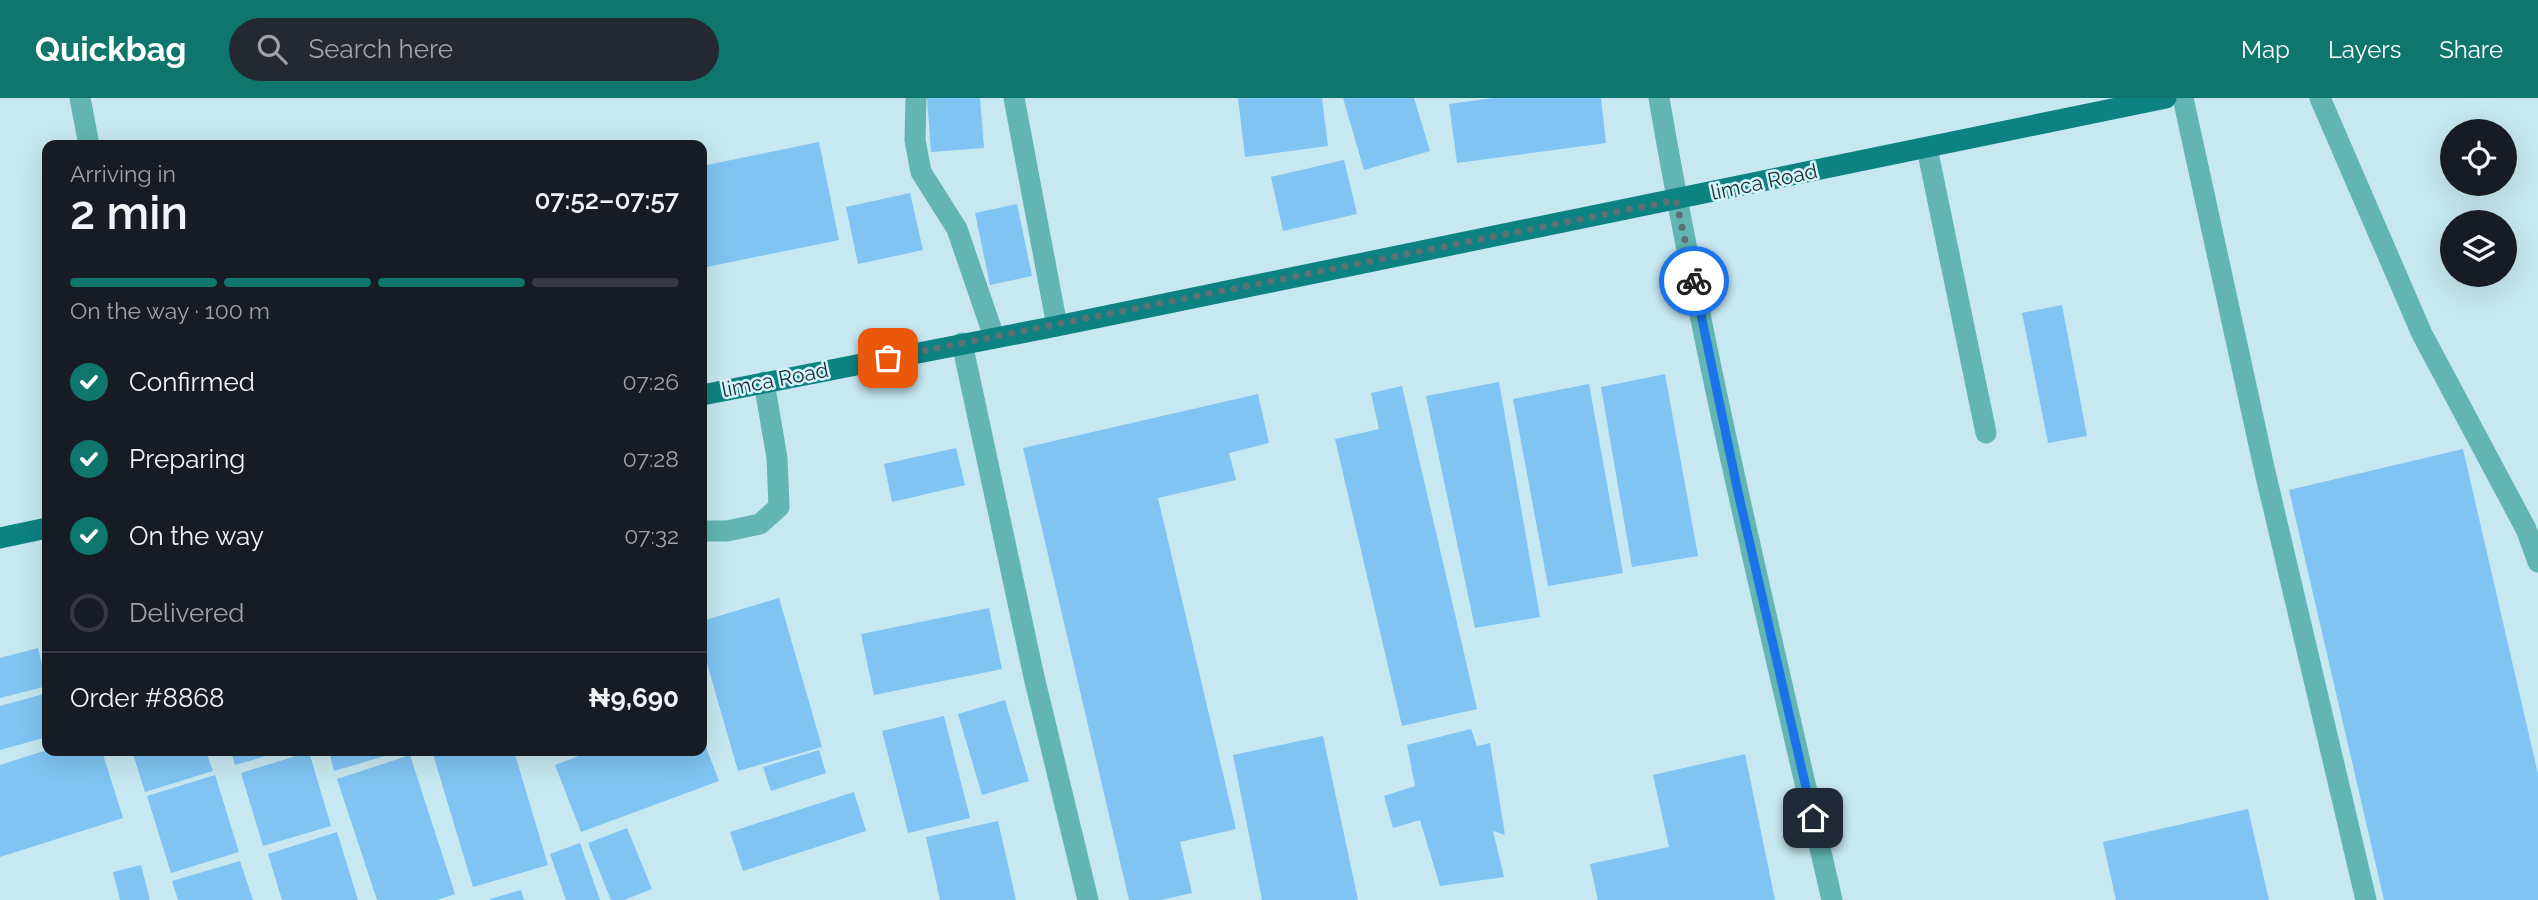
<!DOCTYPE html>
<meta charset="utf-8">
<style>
:root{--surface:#171b24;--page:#242831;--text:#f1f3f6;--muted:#9ea1a6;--line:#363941;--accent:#0f766e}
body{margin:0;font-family:Raleway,sans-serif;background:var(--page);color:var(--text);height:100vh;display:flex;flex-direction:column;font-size:26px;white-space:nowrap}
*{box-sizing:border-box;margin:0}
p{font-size:23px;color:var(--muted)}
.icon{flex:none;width:38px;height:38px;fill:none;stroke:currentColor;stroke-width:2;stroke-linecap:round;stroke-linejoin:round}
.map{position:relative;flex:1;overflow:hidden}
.details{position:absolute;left:42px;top:42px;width:665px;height:616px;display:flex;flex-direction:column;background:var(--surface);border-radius:14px;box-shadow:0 7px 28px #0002}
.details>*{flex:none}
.fabs{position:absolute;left:2440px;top:21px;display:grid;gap:14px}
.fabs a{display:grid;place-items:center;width:77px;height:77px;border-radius:50%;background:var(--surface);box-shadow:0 7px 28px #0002;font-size:35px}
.pin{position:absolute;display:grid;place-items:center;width:60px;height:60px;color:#fff;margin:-30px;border-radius:14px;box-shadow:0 4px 10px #0006}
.courier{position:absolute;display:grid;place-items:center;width:70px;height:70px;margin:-35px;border:5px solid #1a73e8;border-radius:50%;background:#fff;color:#222;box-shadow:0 2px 9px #0007}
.headline em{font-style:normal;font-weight:600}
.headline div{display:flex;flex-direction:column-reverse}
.headline{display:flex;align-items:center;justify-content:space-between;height:119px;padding:0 28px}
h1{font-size:46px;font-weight:600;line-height:52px}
.bar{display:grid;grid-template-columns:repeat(4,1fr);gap:10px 7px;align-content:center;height:84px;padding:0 28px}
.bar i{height:9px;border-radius:5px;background:var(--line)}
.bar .on{background:var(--accent)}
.bar p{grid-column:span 4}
.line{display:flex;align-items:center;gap:18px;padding:0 28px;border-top:2px solid var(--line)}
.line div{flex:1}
ol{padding:0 28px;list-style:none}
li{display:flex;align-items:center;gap:21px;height:77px}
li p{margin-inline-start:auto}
li .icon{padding:7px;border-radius:50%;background:var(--accent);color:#fff;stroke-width:4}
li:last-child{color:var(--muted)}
li i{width:38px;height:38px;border:4px solid var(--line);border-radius:50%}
header{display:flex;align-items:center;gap:42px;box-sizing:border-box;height:98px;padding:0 35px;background:var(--accent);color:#fff}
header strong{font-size:33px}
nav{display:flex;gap:38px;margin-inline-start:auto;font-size:24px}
.search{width:490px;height:63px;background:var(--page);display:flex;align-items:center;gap:18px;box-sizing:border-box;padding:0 24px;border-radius:38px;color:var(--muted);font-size:26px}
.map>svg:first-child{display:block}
.building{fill:#7fc4f3}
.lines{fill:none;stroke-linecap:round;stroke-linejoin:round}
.lane{stroke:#62b5b2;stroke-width:21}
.street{stroke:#62b5b2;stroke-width:21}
.primary{stroke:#0d8381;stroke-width:21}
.done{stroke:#5c7076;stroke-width:7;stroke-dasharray:0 12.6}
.route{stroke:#1a73e8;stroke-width:9}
.labels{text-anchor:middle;stroke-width:5;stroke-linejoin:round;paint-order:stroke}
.street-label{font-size:21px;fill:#222f33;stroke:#d4f5fe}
</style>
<header>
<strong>Quickbag</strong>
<div class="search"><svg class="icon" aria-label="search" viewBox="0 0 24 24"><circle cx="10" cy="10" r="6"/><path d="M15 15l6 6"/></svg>Search here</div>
<nav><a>Map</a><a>Layers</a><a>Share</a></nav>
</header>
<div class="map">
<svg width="2538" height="802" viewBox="0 0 2538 802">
<rect width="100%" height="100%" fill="#c7e8f1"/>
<g class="building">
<path d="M 927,0 L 980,0 L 984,50 L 931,54 Z"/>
<path d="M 1238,0 L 1322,0 L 1328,48 L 1245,59 Z"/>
<path d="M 1343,0 L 1414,0 L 1430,53 L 1364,72 Z"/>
<path d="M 1493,0 L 1601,0 L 1606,45 L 1457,65 L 1449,6 Z"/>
<path d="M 819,44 L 839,142 L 702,170 L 702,68 Z"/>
<path d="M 1344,62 L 1357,116 L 1283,133 L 1271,79 Z"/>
<path d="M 910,95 L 923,152 L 858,166 L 846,109 Z"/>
<path d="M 1017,106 L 1032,178 L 990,187 L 975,115 Z"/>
<path d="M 2062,207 L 2087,338 L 2048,345 L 2022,215 Z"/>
<path d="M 1665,276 L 1698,458 L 1632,469 L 1601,289 Z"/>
<path d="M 1499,284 L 1540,519 L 1475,530 L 1426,298 Z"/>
<path d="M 1589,286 L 1623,475 L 1548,488 L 1513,301 Z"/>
<path d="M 1402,288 L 1477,611 L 1402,628 L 1335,341 L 1379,331 L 1371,295 Z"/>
<path d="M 1258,296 L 1269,345 L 1229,355 L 1236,382 L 1158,400 L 1236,731 L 1180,744 L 1192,795 L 1161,802 L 1129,802 L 1023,350 Z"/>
<path d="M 956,350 L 965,387 L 892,404 L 884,366 Z"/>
<path d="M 2463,351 L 2538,676 L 2538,802 L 2384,802 L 2289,392 Z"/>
<path d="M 779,500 L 822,649 L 738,673 L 702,548 L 702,523 Z"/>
<path d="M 989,510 L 1002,571 L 874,597 L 861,536 Z"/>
<path d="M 38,550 L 47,588 L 0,600 L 0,560 Z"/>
<path d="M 47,595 L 47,639 L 0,652 L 0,608 Z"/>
<path d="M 1005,602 L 1029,683 L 982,697 L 958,616 Z"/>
<path d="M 944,618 L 970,720 L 908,735 L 882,633 Z"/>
<path d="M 1471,631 L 1477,648 L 1490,645 L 1505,737 L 1493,733 L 1504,779 L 1440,788 L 1420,722 L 1393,730 L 1384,698 L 1415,688 L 1407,647 Z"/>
<path d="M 1323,638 L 1358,802 L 1262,802 L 1233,657 Z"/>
<path d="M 702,639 L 719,683 L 581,734 L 555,667 L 592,653 L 702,653 Z"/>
<path d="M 47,652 L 102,653 L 123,720 L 0,759 L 0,667 Z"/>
<path d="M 819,652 L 826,675 L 771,693 L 763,669 Z"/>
<path d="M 132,653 L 206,653 L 213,673 L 145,694 Z"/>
<path d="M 231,653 L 283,653 L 235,667 Z"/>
<path d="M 329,653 L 402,653 L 334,673 Z"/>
<path d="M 432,653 L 514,653 L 548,767 L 473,789 Z"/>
<path d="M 309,654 L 331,728 L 263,748 L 241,675 Z"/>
<path d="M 1745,656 L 1775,802 L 1598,802 L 1590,766 L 1669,749 L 1653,677 Z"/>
<path d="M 410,657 L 455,796 L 437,802 L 377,802 L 337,681 Z"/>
<path d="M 215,677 L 239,754 L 171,775 L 147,698 Z"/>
<path d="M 854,694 L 866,733 L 743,773 L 730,734 Z"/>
<path d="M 2248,711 L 2269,802 L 2116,802 L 2103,744 Z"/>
<path d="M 998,723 L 1016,802 L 940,802 L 926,739 Z"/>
<path d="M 627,730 L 652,791 L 624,802 L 611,802 L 588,745 Z"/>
<path d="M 337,734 L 358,802 L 282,802 L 268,756 Z"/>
<path d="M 580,745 L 600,802 L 566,802 L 550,756 Z"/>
<path d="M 240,763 L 253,802 L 178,802 L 172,783 Z"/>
<path d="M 141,767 L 150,802 L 120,802 L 113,774 Z"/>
<path d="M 521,792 L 524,802 L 490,802 L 490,801 Z"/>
</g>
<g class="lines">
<g class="lane">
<path d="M 916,0 L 915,42 L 921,74 L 957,131 L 994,239"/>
<path d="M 1927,50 L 1986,335"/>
<path d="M 702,433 L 727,433 L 760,426 L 779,409 L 777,360 L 764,284"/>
</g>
<g class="street">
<path d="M 80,0 L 89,47"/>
<path d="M 1014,0 L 1057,228"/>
<path d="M 1659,0 C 1705,269 1771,536 1832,802"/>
<path d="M 2183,0 L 2265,374 L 2366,802"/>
<path d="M 2320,0 L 2422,236 L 2526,431 L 2538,464"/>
<path d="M 962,245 L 1034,579 L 1088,802"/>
</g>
<g class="primary">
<path d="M 702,297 L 1057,228 L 2166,0"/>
<path d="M 0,440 L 47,430"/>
</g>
</g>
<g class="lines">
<path class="done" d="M 888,260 L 1676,102 L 1694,183"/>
<path class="route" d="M 1694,183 L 1738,394 L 1813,720"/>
</g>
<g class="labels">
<g class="street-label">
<text transform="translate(1764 84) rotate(-12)" y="7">limca Road</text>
<text transform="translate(775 282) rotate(-11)" y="7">limca Road</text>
</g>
</g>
</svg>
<div class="fabs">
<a><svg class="icon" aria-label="locate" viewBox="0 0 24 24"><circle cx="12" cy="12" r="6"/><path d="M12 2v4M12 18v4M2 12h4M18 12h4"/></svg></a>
<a><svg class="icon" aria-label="layers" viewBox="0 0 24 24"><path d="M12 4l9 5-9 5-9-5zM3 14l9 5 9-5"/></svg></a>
</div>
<div class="pin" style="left:888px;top:260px;background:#ea580c"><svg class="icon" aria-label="bag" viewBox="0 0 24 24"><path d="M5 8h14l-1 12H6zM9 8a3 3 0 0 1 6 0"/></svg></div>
<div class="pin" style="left:1813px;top:720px;background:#1f2937"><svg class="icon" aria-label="home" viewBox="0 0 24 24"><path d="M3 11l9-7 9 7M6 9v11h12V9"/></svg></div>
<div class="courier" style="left:1694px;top:183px"><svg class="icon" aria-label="bike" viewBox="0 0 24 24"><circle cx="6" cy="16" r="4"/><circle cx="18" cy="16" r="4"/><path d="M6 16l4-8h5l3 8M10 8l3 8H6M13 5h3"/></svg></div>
<section class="details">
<div class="headline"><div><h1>2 min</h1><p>Arriving in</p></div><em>07:52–07:57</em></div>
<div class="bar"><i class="on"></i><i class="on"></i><i class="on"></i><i></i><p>On the way · 100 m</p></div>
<ol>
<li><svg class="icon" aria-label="check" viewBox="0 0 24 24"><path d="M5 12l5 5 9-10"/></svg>Confirmed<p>07:26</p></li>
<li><svg class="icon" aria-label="check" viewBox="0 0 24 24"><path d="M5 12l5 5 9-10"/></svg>Preparing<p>07:28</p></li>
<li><svg class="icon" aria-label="check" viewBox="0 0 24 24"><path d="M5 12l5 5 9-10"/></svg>On the way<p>07:32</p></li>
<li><i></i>Delivered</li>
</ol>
<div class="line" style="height:91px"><div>Order #8868</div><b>₦9,690</b></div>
</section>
</div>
